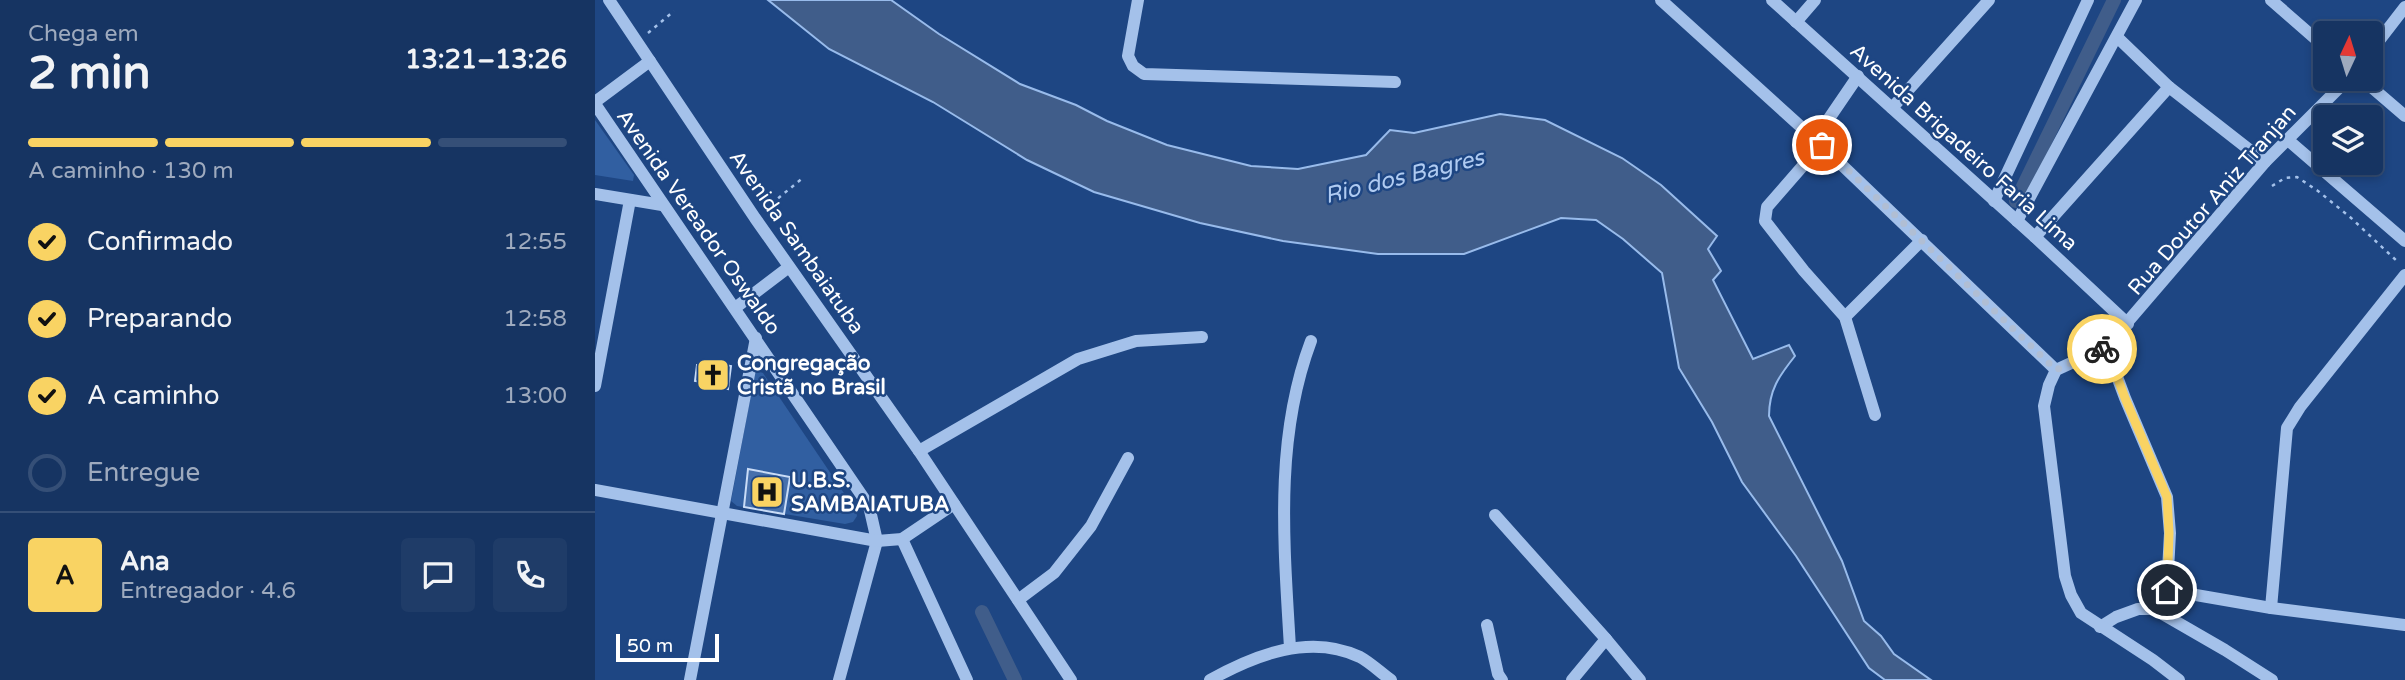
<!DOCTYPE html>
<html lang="pt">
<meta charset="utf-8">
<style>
:root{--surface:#163462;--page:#1f3c68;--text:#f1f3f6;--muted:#9eaabe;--line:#354f77;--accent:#f9d363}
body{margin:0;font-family:"Varela Round",sans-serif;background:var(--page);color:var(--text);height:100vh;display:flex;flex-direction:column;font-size:26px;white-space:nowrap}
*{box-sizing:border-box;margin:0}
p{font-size:23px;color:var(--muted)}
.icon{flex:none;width:38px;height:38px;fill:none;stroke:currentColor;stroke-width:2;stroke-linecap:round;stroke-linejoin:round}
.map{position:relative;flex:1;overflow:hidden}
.side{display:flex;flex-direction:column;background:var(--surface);width:595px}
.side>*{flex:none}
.needle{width:46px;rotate:4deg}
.fabs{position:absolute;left:1718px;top:21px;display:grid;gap:14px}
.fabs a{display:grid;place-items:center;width:70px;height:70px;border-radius:7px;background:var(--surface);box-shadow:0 4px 10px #0003,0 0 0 2px var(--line);font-size:35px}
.scale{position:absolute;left:21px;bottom:18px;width:103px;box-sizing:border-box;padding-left:7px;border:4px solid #fff;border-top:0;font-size:19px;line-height:24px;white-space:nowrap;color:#fff;-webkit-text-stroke:5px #1e4683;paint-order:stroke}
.pin{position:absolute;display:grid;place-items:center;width:60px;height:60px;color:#fff;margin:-30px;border:4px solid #fff;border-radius:50%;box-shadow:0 2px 7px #0007}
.courier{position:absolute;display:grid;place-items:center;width:70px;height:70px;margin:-35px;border:5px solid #f9d363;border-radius:50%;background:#fff;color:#222;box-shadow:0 2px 9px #0007}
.head em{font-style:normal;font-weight:700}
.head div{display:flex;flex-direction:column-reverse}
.head{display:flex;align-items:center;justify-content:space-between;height:119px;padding:0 28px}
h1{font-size:46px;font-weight:700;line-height:52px}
.bar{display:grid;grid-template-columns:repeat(4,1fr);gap:10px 7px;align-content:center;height:84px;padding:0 28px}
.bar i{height:9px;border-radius:5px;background:var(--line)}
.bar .on{background:var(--accent)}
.bar p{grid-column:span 4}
.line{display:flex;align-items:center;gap:18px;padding:0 28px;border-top:2px solid var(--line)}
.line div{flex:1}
.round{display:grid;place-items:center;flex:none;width:74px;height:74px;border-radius:7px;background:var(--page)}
ol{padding:0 28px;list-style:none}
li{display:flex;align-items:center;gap:21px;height:77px}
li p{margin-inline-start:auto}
li .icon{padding:7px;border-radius:50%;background:var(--accent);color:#111;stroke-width:4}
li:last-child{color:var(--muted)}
li i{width:38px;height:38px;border:4px solid var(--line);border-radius:50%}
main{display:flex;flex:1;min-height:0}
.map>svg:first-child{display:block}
.green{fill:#315fa1}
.water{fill:#405d8a;stroke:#98bbeb;stroke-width:2}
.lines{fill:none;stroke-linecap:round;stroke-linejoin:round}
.canal{stroke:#405d8a;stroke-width:14}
.building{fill:#4670ac;stroke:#c9dcf7;stroke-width:2}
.path{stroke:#a4c1ea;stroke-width:2.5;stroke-dasharray:3.5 5;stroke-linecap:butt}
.minor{stroke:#a4c1ea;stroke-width:12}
.done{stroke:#b0bed4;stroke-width:7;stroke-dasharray:0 12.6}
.route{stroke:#f9d363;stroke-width:9}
.labels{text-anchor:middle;stroke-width:5;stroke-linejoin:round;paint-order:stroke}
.street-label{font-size:21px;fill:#fff;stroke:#1e4683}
.poi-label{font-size:21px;font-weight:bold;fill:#fff;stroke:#1e4683;text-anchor:start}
.water-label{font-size:23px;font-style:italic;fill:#b0cbf1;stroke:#1e4683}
</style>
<main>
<section class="side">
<div class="head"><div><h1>2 min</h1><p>Chega em</p></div><em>13:21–13:26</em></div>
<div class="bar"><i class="on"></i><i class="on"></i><i class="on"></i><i></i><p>A caminho · 130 m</p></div>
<ol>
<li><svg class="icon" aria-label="check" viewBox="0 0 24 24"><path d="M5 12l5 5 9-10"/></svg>Confirmado<p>12:55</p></li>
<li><svg class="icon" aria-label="check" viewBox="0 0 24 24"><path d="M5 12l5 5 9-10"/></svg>Preparando<p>12:58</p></li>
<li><svg class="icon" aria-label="check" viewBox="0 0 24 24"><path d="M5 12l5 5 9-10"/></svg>A caminho<p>13:00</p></li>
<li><i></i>Entregue</li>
</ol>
<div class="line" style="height:126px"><b class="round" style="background:var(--accent);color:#111">A</b><div><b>Ana</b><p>Entregador · 4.6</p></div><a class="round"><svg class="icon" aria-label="chat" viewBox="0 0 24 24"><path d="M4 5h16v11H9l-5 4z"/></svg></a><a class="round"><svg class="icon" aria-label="phone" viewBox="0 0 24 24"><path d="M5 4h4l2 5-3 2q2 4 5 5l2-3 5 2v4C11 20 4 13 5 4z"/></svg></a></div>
</section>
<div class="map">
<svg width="1810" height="680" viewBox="0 0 1810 680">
<rect width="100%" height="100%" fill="#1e4683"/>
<g class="green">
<path d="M 0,120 L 39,175 L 38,181 L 0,175 Z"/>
<path d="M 165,372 L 168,373 L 261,511 L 262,516 L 258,522 L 250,524 L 142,506 L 136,501 L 160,373 Z"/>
</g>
<path class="water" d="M 173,0 L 296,0 L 344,34 L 425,84 L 481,105 L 512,121 L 572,145 L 656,166 L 703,169 L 771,155 L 795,130 L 819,133 L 905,114 L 950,120 L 1027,158 L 1066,185 L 1122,236 L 1113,249 L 1126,271 L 1118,280 L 1158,359 L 1194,345 L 1200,356 C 1184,376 1174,390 1174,416 L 1247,561 L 1269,621 L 1286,636 L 1299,654 L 1336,680 L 1290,680 L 1274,668 L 1201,556 L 1147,482 L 1117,422 L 1084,368 L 1067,273 L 1028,239 L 1001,220 L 966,218 L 869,254 L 783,254 L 688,241 L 605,223 L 499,192 L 432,160 L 338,102 L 234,49 Z"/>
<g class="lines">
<g class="canal">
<path d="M 1421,201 L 1519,0"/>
<path d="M 387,612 L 420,680"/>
</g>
</g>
<g class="building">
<path d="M 113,363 L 129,369 L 129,365 L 136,366 L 133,389 L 127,388 L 128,385 L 111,386 L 112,383 L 100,381 L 102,365 L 112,366 Z"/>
<path d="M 153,469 L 195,477 L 189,514 L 149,507 Z"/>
</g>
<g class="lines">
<g class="path">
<path d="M 53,33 L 79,11"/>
<path d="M 1677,186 L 1690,178 L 1702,177 L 1723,191 L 1755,217 L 1804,263"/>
<path d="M 170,209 L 209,177"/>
</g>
<g class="minor">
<path d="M 14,0 L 160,218 L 324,451 L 476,680"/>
<path d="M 543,0 L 533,56 L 538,66 L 549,74 L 800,82"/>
<path d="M 1066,0 L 1226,145 L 1461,370"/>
<path d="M 1177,0 L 1440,237 L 1533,324"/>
<path d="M 1676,0 L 1731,48"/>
<path d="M 1201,22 L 1220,0"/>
<path d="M 1522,37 L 1574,87 L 1670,162"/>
<path d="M 1776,51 L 1810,7"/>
<path d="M 1767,79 L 1810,116"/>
<path d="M 0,102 L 55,61"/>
<path d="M 0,104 L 274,506 L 282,541 L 244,680"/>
<path d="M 1297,108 L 1394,0"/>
<path d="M 1220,139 L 1263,76"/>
<path d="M 1693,140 L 1810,241"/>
<path d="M 1226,145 L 1172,207 L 1170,221 L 1209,271 L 1250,317 L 1280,415"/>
<path d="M 0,194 L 67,205"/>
<path d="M 1399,201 L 1493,0"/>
<path d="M 1422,221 L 1541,0"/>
<path d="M 1440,237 L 1574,87"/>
<path d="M 140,308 L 194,267"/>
<path d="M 1250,317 L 1327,240"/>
<path d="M 1511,347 L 1530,398 L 1572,497 L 1575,533 L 1572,590 L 1559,609"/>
<path d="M 0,386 L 35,200"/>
<path d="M 324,451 L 483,359 L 541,341 L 607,337"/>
<path d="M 0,490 L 282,541 L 307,539 L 359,504"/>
<path d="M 900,515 L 1011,639 L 1045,680"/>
<path d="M 307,539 L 372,680"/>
<path d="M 1572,590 L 1676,608 L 1810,625"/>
<path d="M 423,600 L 459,573 L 496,526 L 533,458"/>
<path d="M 1676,608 L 1692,428 L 1705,407 L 1810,275"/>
<path d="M 892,625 L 903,674 L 907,680"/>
<path d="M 1505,627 L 1521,617 L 1543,609 L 1559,609 L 1630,650 L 1677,680"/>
<path d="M 695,648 C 689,544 679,439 716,341"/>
<path d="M 95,680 L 161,338"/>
<path d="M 615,680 C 660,655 715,633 765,657 C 776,663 786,673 796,680"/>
<path d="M 977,680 L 1011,639"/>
<path d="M 1584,680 L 1558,660 L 1486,613 L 1476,595 L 1470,576 L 1449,406 L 1454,385 L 1461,370 L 1511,347 L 1670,162 L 1753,79"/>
</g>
</g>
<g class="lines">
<path class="done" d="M 1227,145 L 1461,370 L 1507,349"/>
<path class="route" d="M 1507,349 L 1511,347 L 1530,398 L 1572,497 L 1574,533 L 1572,590"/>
</g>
<defs>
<symbol id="church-square" viewBox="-11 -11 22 22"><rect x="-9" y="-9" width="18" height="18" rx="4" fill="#f9d363" stroke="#1e4683"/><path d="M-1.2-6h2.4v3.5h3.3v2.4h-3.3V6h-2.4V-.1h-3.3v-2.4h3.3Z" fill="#111"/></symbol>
<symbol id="hospital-square" viewBox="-11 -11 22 22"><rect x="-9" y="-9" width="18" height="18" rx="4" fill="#f9d363" stroke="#1e4683"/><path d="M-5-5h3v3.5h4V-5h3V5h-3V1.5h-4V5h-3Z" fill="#111"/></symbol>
</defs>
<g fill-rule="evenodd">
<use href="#church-square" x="99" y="356" width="38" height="38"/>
<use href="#hospital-square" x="153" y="473" width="38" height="38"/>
</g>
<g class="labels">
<g class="street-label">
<text transform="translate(1369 147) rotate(42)" y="7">Avenida Brigadeiro Faria Lima</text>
<text transform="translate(1617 200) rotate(-49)" y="7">Rua Doutor Aniz Tranjan</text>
<text transform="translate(104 222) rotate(55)" y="7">Avenida Vereador Oswaldo</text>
<text transform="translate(202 242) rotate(55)" y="7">Avenida Sambaiatuba</text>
</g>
<g class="poi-label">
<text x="142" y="370">Congregação<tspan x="142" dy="24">Cristã no Brasil</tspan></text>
<text x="196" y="487">U.B.S.<tspan x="196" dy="24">SAMBAIATUBA</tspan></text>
</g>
<g class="water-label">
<text transform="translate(809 176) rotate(-14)" y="8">Rio dos Bagres</text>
</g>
</g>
</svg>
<div class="fabs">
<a><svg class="needle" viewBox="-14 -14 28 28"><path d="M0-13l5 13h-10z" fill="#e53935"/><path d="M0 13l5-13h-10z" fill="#9eaabe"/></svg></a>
<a><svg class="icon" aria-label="layers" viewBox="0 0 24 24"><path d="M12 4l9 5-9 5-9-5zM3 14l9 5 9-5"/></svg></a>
</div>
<div class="scale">50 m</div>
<div class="pin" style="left:1227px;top:145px;background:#ea580c"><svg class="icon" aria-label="bag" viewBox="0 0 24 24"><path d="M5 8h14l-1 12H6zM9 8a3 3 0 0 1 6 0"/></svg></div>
<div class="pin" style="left:1572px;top:590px;background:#1f2937"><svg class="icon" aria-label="home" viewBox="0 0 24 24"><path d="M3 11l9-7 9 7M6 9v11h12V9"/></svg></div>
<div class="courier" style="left:1507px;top:349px"><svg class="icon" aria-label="bike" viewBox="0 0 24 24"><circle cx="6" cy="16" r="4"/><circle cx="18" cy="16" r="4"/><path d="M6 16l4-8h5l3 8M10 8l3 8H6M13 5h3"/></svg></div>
</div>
</main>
